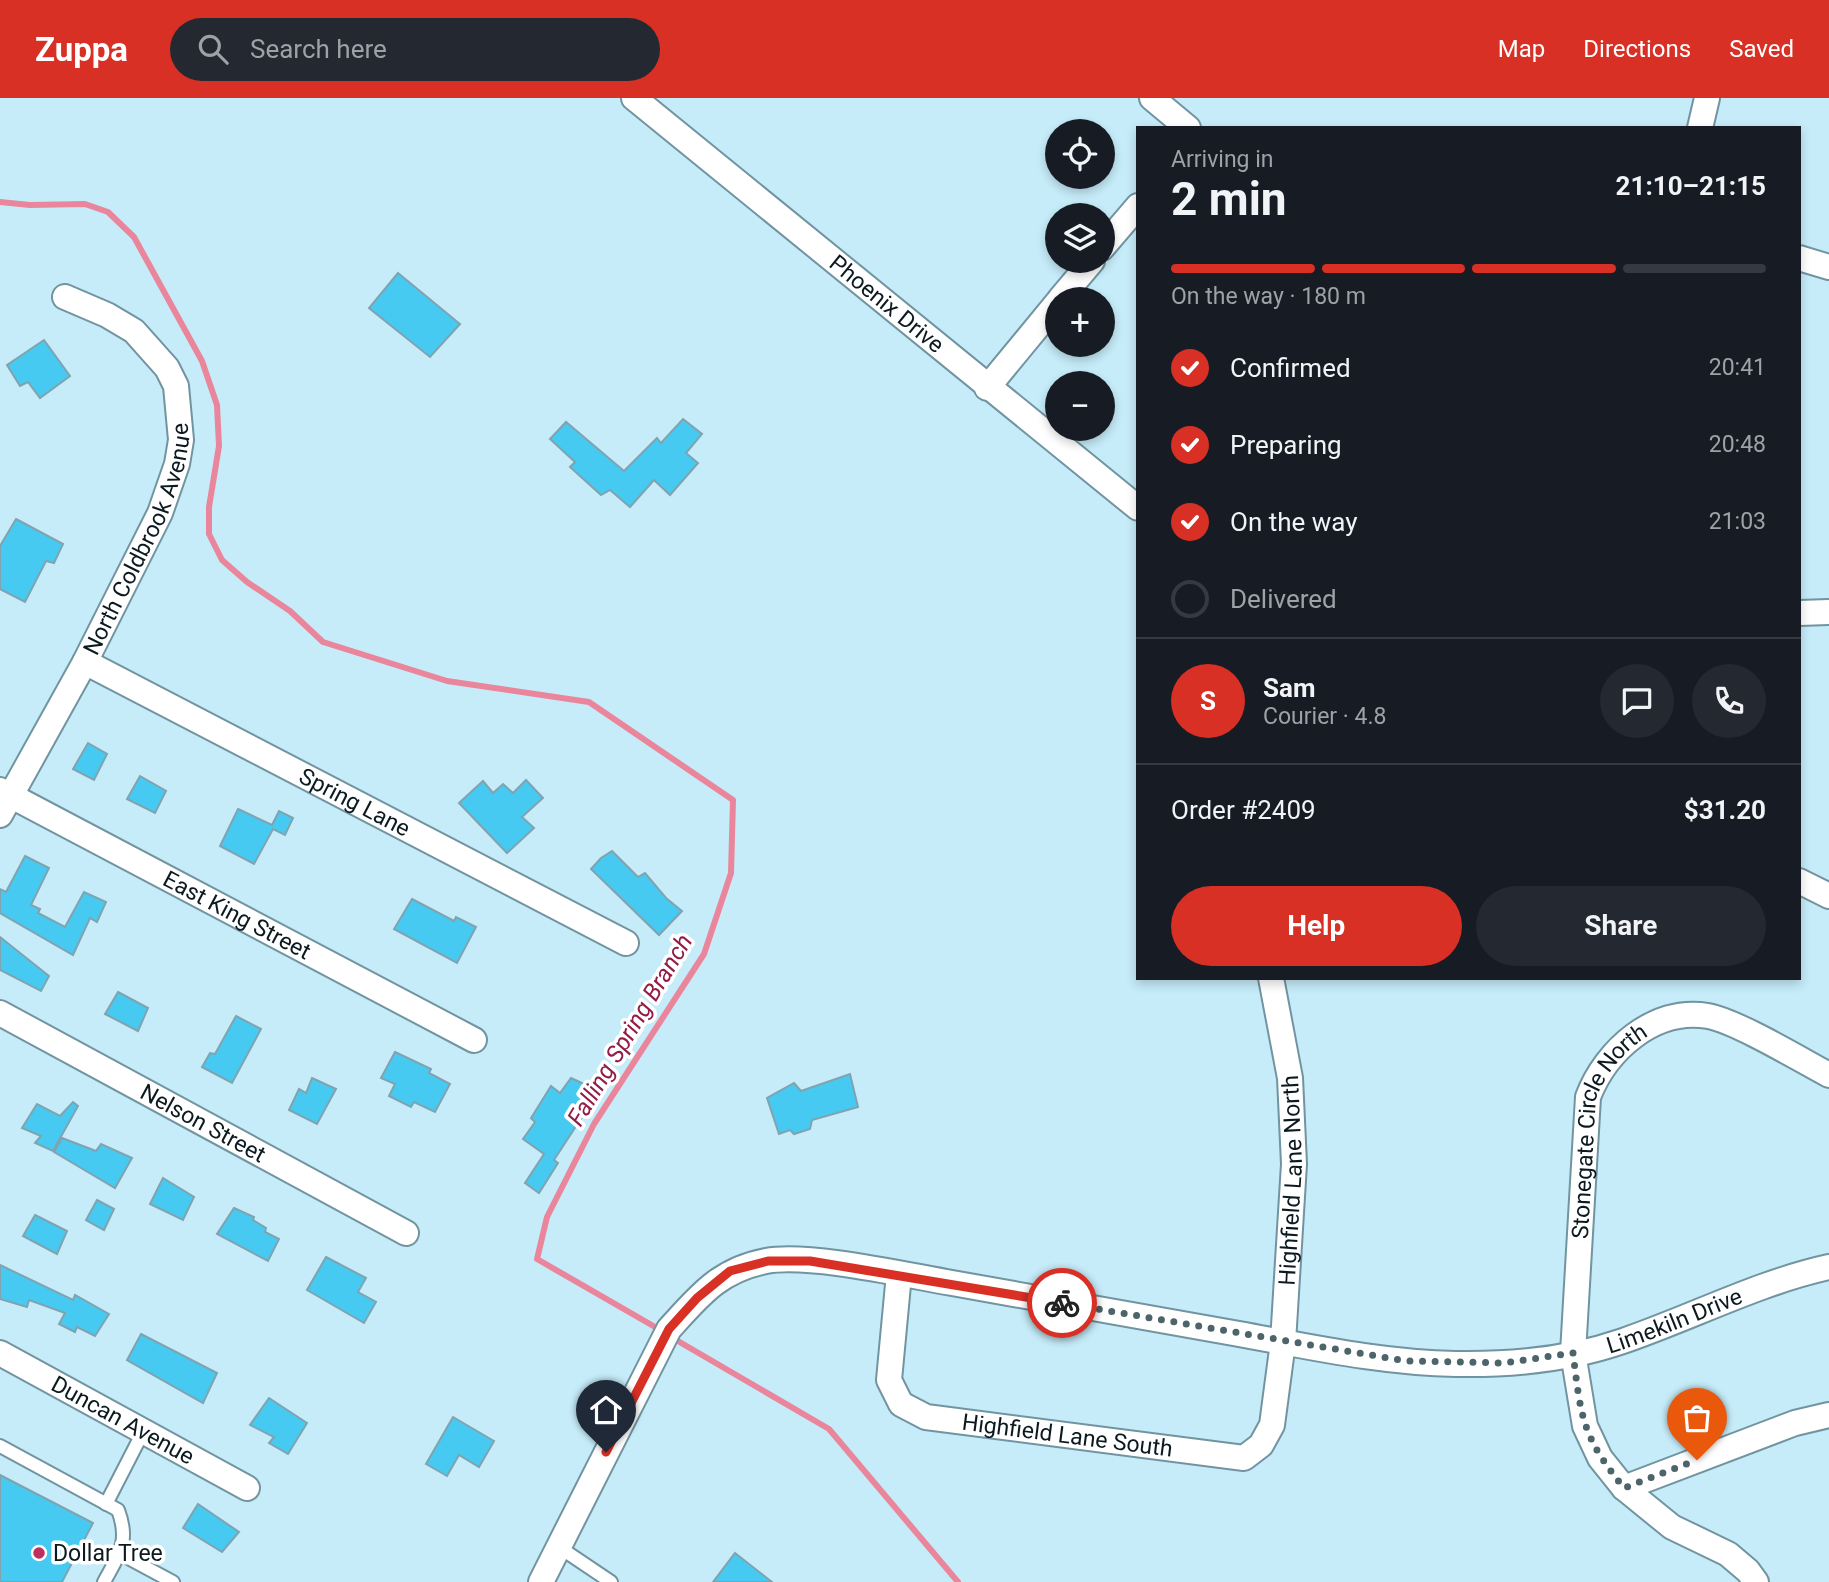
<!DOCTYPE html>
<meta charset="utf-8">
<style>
:root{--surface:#171b24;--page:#242831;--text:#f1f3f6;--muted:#9ea1a6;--line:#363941;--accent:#d93025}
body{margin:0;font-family:Roboto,sans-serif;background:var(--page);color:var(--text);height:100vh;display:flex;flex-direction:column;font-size:26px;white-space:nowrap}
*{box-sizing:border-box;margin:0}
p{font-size:23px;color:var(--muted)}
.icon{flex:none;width:38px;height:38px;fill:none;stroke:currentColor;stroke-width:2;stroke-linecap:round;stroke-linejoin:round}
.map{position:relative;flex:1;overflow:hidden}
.panel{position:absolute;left:1136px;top:28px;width:665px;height:854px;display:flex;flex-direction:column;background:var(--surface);border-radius:0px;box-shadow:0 4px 10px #0003}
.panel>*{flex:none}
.tools{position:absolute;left:1045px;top:21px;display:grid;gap:14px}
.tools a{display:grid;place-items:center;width:70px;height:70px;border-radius:50%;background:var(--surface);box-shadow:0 4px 10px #0003;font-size:35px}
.pin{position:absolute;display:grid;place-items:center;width:60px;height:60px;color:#fff;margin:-72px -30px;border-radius:50% 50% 50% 0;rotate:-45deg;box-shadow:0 0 7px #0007}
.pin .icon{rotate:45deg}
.courier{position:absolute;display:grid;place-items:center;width:70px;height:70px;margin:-35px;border:5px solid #d93025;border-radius:50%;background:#fff;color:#222;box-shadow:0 2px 9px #0007}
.headline em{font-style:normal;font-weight:700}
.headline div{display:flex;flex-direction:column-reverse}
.headline{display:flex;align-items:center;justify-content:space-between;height:119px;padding:0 35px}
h1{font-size:46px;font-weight:700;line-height:52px}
.bar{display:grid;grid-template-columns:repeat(4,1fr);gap:10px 7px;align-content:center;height:84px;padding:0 35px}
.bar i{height:9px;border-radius:5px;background:var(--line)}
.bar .selected{background:var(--accent)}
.bar p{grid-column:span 4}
.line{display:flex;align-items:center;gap:18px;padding:0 35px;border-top:2px solid var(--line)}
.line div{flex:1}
.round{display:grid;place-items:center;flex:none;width:74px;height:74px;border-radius:37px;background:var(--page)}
ol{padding:0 35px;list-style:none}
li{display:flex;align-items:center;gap:21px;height:77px}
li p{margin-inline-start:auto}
li .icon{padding:7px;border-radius:50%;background:var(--accent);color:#fff;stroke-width:4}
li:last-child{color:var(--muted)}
li i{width:38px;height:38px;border:4px solid var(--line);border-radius:50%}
.button{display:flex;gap:14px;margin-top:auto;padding:14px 35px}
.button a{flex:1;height:80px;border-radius:42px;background:var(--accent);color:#fff;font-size:28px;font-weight:700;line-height:80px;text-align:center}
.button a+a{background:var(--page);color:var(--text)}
header{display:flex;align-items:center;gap:42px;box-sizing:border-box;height:98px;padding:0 35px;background:var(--accent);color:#fff}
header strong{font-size:33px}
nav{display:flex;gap:38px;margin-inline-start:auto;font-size:24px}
.search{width:490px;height:63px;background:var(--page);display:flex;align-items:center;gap:18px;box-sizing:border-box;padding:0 24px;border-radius:38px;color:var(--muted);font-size:26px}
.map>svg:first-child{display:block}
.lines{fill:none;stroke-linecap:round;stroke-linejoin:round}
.stream{stroke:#ea869c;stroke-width:6}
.building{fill:#46caf1;stroke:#80a3b0;stroke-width:2}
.lane-casing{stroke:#7194a0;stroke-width:16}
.street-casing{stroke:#7194a0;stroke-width:28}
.lane{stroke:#fff;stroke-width:12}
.street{stroke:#fff;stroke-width:24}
.done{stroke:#4d646b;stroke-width:7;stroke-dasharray:0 12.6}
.route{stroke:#d93025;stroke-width:9}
.poi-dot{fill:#bd2f5d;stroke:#fff;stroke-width:2.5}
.labels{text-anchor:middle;stroke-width:7;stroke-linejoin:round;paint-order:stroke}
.street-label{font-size:23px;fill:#0c1a1f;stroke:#fff}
.poi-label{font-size:23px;fill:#0c1a1f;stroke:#fff;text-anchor:start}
.water-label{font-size:24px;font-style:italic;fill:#921c45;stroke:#fff}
</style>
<header>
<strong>Zuppa</strong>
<div class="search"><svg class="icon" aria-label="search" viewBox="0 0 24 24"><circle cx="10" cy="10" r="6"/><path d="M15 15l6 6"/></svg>Search here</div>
<nav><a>Map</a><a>Directions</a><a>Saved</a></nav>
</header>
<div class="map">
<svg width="1829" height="1484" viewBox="0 0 1829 1484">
<rect width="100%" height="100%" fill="#c6ecf9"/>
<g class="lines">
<g class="stream">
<path d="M 0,104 L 30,107 L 85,106 L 108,114 L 134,139 L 202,263 L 217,307 L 219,348 L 209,409 L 209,436 L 222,462 L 247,484 L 290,513 L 323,544 L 447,583 L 589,604 L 733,702 L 731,775 L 704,856 L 594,1026 L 547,1119 L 537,1161 L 662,1233"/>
<path d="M 671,1239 L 829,1331 L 958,1484"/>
</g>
</g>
<g class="building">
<path d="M 398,175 L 460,226 L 430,259 L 369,210 Z"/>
<path d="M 44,242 L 70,278 L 40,300 L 28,284 L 20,288 L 7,267 Z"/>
<path d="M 683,321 L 702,336 L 686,355 L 698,365 L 670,397 L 654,382 L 630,409 L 610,392 L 601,397 L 570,369 L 575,364 L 550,341 L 566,324 L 624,373 L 657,340 L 661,345 Z"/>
<path d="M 16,421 L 63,446 L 54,465 L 46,463 L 25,504 L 0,491 L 0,448 Z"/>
<path d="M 88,645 L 107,656 L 94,682 L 73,671 Z"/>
<path d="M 140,678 L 166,693 L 155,715 L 127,701 Z"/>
<path d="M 526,682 L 543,700 L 522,719 L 534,730 L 507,755 L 459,705 L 483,683 L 493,695 L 503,686 L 513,695 Z"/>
<path d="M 238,711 L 272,727 L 279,713 L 293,720 L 285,737 L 273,731 L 254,766 L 220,748 Z"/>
<path d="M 612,753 L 638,779 L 645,775 L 666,800 L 682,813 L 659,837 L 591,771 L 601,760 Z"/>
<path d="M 25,758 L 49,770 L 31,807 L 40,811 L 38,815 L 65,829 L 84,794 L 106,804 L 97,824 L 90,820 L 73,857 L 0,815 L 0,791 L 6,794 Z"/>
<path d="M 412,801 L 454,823 L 456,819 L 476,829 L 457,865 L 394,831 Z"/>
<path d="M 0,839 L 49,878 L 41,893 L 0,872 Z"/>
<path d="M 118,894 L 148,910 L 138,933 L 105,916 Z"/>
<path d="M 236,918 L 261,931 L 232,985 L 202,969 L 210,955 L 215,956 Z"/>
<path d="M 395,954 L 431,971 L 429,975 L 450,986 L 435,1014 L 414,1004 L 411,1009 L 389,998 L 395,986 L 381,980 Z"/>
<path d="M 850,976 L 858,1009 L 812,1022 L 810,1031 L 794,1036 L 790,1032 L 779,1036 L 767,1000 L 794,985 L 801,993 Z"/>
<path d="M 312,980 L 336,991 L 317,1026 L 289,1012 L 299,991 L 306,995 Z"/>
<path d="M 571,980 L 599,993 L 554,1062 L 558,1065 L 539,1095 L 525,1085 L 544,1056 L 523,1041 L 535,1024 L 531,1020 L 551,988 L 560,995 Z"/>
<path d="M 73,1004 L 78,1008 L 53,1053 L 35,1045 L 41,1038 L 22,1030 L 37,1006 L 60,1018 Z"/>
<path d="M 62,1040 L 96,1053 L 101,1046 L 132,1060 L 115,1090 L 54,1054 Z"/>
<path d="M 163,1080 L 194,1099 L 183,1122 L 150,1106 Z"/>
<path d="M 97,1102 L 114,1111 L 104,1132 L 86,1122 Z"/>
<path d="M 234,1110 L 254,1119 L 253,1122 L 266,1130 L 265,1134 L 279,1141 L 268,1163 L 217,1136 Z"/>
<path d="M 35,1117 L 67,1133 L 57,1156 L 23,1138 Z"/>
<path d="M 326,1159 L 366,1180 L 358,1194 L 376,1204 L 364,1225 L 307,1192 Z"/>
<path d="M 0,1167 L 73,1202 L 75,1197 L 109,1216 L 95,1238 L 77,1229 L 75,1234 L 59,1226 L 65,1215 L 29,1202 L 27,1209 L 0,1201 Z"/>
<path d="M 141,1236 L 217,1275 L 203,1305 L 127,1262 Z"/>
<path d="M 269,1300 L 307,1325 L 288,1356 L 269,1345 L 274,1339 L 250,1327 Z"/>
<path d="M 453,1319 L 494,1343 L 479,1369 L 459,1357 L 447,1378 L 426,1366 Z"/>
<path d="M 0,1377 L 93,1425 L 62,1484 L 0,1484 Z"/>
<path d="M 198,1406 L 239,1434 L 222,1454 L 183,1430 Z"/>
<path d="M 735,1455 L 772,1484 L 713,1484 Z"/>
</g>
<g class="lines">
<defs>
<g id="lane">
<path d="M 0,1348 L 118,1412 C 130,1444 119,1456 104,1484"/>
<path d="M 106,1406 L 143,1334"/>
<path d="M 559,1449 L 611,1484"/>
<path d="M 119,1455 L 173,1484"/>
</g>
<g id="street">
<path id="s1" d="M 634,0 L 1138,410"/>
<path d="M 1152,0 L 1188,30"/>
<path d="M 1700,30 L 1707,0"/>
<path d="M 1102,150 L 1138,108"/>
<path d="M 1799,160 L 1829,169"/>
<path d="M 1060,201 L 1092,163"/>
<path d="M 987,290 L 1057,205"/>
<path d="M 1799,515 L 1829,514"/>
<path id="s2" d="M 85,564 L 626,845"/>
<path id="s3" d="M 0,692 L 474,942"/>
<path id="s4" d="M 0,717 L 85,564 L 160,415 L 177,366 L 181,342 L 176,288 L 167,270 L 134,233 L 107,217 L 65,199"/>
<path d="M 1799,783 L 1829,798"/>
<path id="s5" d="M 0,915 L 406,1135"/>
<path id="s6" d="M 899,1176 L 889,1282 L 901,1306 L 926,1319 L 1244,1360 L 1261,1347 L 1272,1327 L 1283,1244 L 1294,1066 L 1290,980 L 1271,880"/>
<path id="s7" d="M 0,1255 L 247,1390"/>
<path d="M 1624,1390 L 1795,1325 L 1829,1317"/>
<path id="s8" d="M 541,1484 L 669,1231 C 699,1198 719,1172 766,1163 C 810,1155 905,1177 952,1185 C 1048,1202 1144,1219 1239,1236 C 1311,1249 1383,1265 1456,1266 C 1511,1267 1571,1261 1623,1243 C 1693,1219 1757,1185 1829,1169"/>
<path id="s9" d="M 1756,1484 L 1748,1473 L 1728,1456 L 1672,1429 L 1624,1390 L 1600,1360 L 1585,1328 L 1573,1255 L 1588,999 C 1606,952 1654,909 1708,918 C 1736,923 1801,962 1829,977"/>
</g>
</defs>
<use href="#lane" class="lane-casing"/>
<use href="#street" class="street-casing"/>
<use href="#lane" class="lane"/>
<use href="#street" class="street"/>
</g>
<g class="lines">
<path class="done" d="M 1062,1205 L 1406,1263 L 1504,1265 L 1573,1255 C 1581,1320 1582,1338 1624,1390 L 1697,1362"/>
<path class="route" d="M 606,1354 L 669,1231 L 697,1200 L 730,1173 L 768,1163 L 810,1163 L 1062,1205"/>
</g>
<circle class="poi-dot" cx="39" cy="1455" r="7"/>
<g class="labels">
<g class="street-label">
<text dy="8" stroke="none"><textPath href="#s1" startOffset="326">Phoenix Drive</textPath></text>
<text dy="8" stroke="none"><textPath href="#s4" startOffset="310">North Coldbrook Avenue</textPath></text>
<text dy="8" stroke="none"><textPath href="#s2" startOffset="304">Spring Lane</textPath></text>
<text dy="8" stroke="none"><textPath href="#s3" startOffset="268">East King Street</textPath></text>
<text dy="8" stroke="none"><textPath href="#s5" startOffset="231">Nelson Street</textPath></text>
<text dy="8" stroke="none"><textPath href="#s9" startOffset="542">Stonegate Circle North</textPath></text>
<text dy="8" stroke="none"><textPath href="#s6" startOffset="772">Highfield Lane North</textPath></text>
<text dy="8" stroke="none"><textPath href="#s8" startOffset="1328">Limekiln Drive</textPath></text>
<text dy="8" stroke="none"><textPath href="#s7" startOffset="140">Duncan Avenue</textPath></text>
<text dy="8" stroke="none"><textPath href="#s6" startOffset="304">Highfield Lane South</textPath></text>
</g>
<g class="poi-label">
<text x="53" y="1463">Dollar Tree</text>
</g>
<g class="water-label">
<text transform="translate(630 932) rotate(-59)" y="8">Falling Spring Branch</text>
</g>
</g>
</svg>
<div class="tools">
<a><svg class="icon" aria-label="locate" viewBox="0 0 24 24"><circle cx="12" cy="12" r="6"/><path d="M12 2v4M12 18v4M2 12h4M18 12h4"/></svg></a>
<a><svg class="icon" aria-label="layers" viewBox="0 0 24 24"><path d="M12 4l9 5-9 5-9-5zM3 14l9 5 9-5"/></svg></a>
<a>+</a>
<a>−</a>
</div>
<div class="pin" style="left:1697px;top:1362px;background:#ea580c"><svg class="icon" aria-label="bag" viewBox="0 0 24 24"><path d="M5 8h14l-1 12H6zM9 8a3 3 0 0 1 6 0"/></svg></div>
<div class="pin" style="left:606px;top:1354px;background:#1f2937"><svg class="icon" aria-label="home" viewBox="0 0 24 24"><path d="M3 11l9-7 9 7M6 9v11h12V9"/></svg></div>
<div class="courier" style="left:1062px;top:1205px"><svg class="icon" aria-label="bike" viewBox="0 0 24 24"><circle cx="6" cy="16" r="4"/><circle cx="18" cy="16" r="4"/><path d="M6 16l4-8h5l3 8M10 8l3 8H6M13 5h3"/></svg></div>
<section class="panel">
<div class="headline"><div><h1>2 min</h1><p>Arriving in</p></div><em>21:10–21:15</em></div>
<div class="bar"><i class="selected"></i><i class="selected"></i><i class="selected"></i><i></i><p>On the way · 180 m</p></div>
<ol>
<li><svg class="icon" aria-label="check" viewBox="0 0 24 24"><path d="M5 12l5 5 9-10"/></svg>Confirmed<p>20:41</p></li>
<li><svg class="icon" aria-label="check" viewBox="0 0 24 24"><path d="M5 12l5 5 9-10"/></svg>Preparing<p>20:48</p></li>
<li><svg class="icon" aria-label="check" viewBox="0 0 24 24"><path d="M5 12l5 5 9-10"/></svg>On the way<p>21:03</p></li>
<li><i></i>Delivered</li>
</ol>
<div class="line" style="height:126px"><b class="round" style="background:var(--accent);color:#fff">S</b><div><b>Sam</b><p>Courier · 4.8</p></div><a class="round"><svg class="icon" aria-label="chat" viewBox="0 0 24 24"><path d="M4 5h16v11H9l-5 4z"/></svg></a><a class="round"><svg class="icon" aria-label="phone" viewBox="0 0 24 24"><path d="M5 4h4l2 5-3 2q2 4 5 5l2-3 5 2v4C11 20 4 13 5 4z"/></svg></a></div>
<div class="line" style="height:91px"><div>Order #2409</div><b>$31.20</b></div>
<div class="button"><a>Help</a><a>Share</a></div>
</section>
</div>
